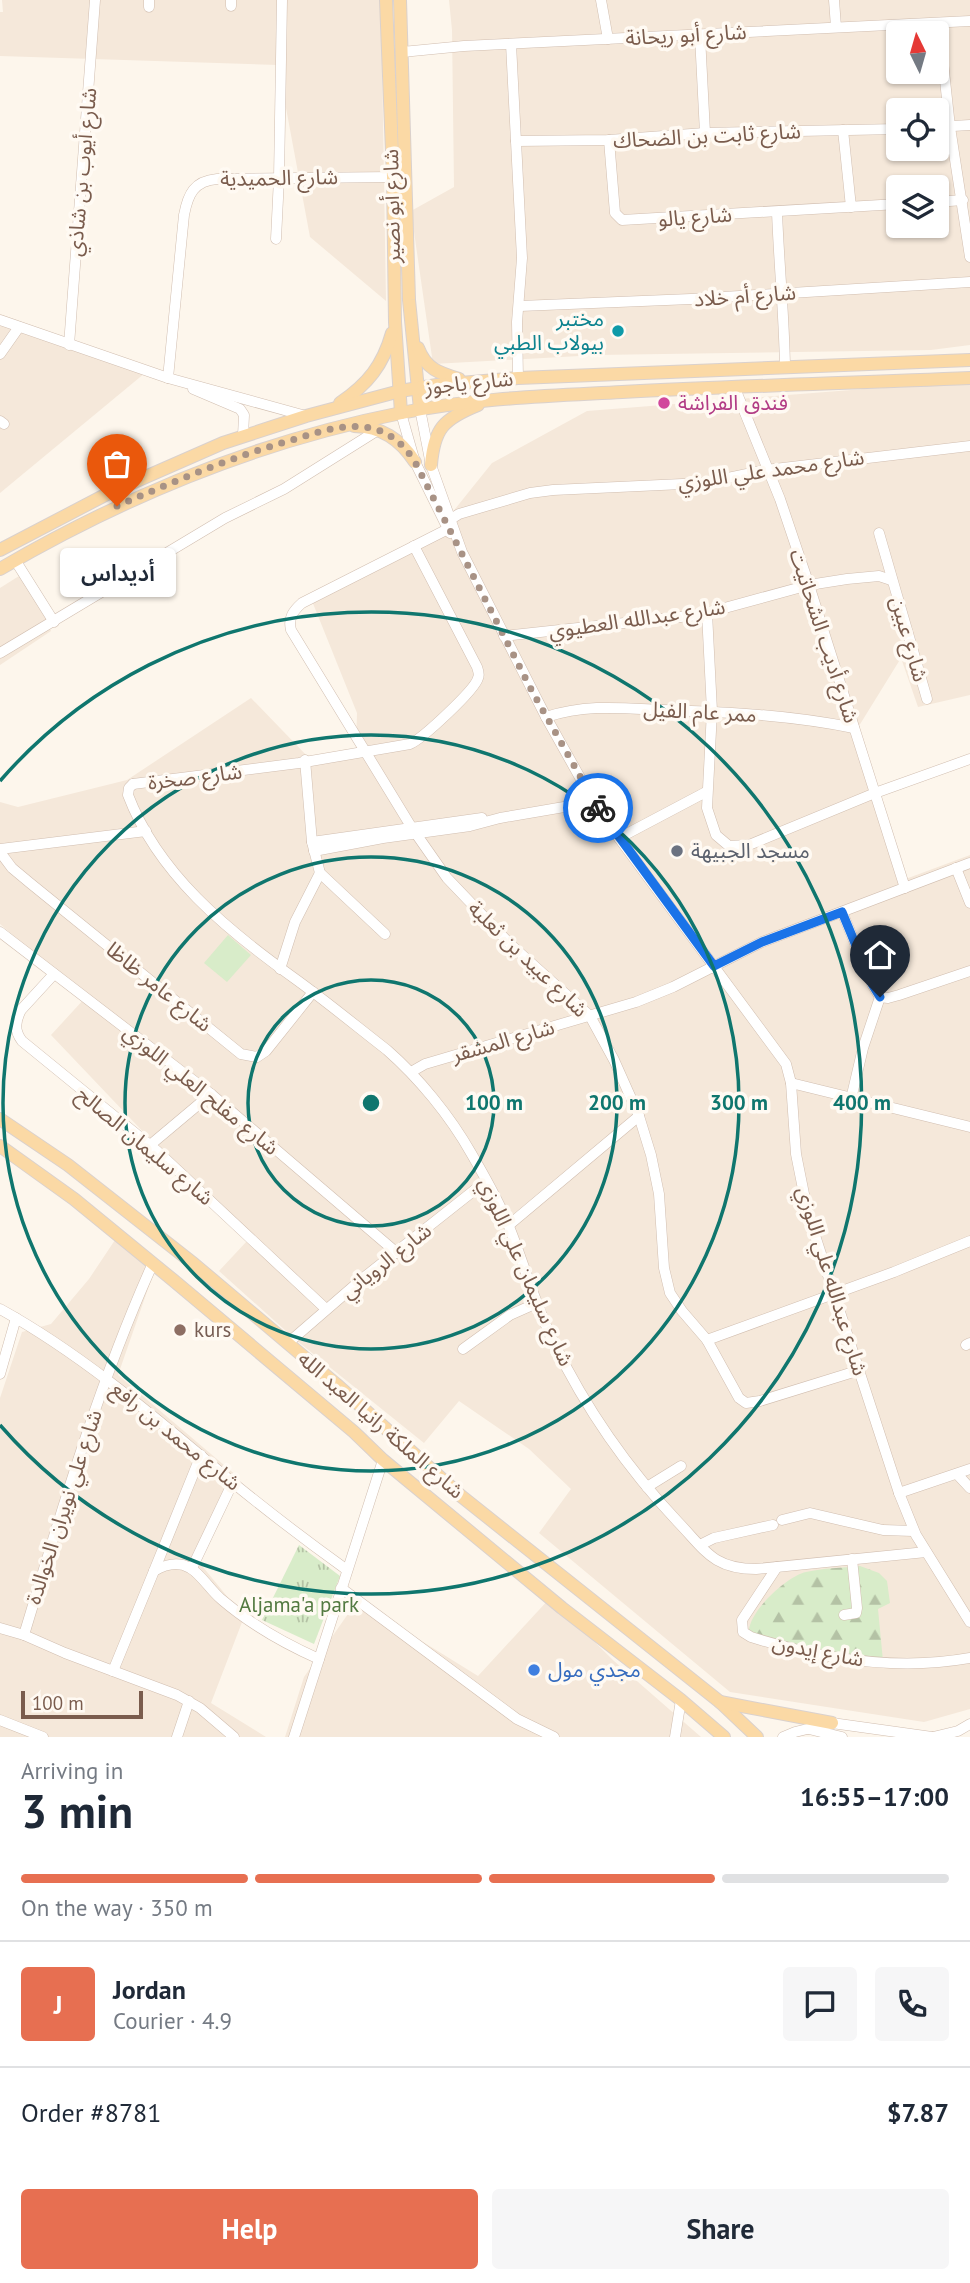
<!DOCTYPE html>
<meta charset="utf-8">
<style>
:root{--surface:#fff;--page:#f6f6f7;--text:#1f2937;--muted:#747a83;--line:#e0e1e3;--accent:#e76f51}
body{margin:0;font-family:"PT Sans","Noto Sans Arabic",sans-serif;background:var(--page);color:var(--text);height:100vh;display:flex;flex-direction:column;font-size:26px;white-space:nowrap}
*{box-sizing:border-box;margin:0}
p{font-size:23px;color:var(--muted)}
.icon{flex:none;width:38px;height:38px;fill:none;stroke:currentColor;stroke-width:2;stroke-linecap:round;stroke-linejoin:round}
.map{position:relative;height:1737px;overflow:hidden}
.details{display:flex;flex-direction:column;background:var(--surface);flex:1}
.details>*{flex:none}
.needle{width:46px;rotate:355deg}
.tools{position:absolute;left:886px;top:21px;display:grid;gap:14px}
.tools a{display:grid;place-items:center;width:63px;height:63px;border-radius:7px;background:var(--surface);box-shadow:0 2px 5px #0004;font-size:35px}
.scale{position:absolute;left:21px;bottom:18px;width:122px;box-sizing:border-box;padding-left:7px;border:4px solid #7a5c4d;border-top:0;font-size:19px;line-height:24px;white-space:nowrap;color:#7a5c4d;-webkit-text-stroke:5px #fffaf3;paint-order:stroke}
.pin{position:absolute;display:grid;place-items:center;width:60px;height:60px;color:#fff;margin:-72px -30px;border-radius:50% 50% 50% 0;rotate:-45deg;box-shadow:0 0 7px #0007}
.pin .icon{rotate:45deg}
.courier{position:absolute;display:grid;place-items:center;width:70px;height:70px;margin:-35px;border:5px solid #1a73e8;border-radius:50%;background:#fff;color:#222;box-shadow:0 2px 9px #0007}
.bubble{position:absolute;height:49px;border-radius:7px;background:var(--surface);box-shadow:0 2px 5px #0004;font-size:23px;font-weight:600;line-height:49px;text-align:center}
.headline em{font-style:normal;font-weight:600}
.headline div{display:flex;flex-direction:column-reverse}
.headline{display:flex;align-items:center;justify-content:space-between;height:119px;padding:0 21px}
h1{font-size:46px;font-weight:600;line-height:52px}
.bar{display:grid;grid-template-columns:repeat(4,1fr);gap:10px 7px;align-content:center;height:84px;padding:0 21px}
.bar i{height:9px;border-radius:5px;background:var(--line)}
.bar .active{background:var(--accent)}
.bar p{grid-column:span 4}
.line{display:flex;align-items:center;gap:18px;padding:0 21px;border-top:2px solid var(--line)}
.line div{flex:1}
.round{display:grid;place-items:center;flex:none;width:74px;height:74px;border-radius:7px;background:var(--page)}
.action{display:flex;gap:14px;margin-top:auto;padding:14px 21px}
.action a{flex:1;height:80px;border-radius:7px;background:var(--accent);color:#fff;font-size:28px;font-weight:600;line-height:80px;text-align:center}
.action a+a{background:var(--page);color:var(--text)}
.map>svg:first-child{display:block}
.residential{fill:#f5e8da;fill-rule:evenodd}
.green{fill:#d8ecc9}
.forest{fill:url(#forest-firs)}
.park{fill:url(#park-tufts)}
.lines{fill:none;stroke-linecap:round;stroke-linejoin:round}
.minor-casing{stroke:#d1beb0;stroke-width:11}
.major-casing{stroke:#dad1cd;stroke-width:14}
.minor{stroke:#fff;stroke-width:10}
.major{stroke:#fbd9a5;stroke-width:12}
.done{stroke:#a89285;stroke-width:7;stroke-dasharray:0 12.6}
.route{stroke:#1a73e8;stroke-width:9}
.ring{fill:none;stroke:#0f766e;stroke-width:3.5}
.culture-dot{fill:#0f9aa8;stroke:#fffaf3;stroke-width:2.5}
.hotel-dot{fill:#d1479c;stroke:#fffaf3;stroke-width:2.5}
.worship-dot{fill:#6b7280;stroke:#fffaf3;stroke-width:2.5}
.education-dot{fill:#8d6e63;stroke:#fffaf3;stroke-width:2.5}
.shop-dot{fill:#3f7fe0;stroke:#fffaf3;stroke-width:2.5}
.labels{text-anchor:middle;stroke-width:7;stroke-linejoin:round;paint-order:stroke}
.street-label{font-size:21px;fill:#7a5c4d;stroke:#fffaf3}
.culture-label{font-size:21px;fill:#0d838f;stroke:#fffaf3;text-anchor:end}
.hotel-label{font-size:21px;fill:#b23c85;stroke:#fffaf3;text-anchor:start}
.worship-label{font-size:21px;fill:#5b616d;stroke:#fffaf3;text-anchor:start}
.education-label{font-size:21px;fill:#785e54;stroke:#fffaf3;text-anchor:start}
.park-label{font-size:21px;fill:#537a41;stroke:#fffaf3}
.shop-label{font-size:21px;fill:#366cbe;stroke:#fffaf3;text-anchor:start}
.centre{fill:#0f766e;stroke:#fffaf3;stroke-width:3.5}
.ring-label{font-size:21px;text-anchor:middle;font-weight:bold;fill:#0f766e;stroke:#fffaf3;stroke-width:7;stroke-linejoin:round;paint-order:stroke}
</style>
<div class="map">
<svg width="970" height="1737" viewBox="0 0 970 1737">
<defs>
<pattern id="forest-firs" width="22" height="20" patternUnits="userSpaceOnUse" patternTransform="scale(1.75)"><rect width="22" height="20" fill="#d8ecc9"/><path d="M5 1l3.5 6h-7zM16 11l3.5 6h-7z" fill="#b4c2a5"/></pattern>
<pattern id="park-tufts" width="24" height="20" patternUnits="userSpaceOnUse" patternTransform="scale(1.75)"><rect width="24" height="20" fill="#d8ecc9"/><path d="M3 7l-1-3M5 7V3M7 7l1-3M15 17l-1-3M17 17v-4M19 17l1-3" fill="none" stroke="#b4c2a5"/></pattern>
</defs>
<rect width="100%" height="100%" fill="#fdf6ec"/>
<g class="residential">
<path d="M 2,0 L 381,0 L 386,301 L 310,237 L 278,65 L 0,56 L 0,12 L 3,12 Z"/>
<path d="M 449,0 L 970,0 L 970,345 L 931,350 L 597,355 L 433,364 L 411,211 L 454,187 L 452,30 ZM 898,33 L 936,33 L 936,72 L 898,72 ZM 898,110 L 936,110 L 936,149 L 898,149 ZM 898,187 L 936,187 L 936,226 L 898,226 Z"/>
<path d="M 0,314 L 151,368 L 0,493 Z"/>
<path d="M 970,384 L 970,695 L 918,707 L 901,658 L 854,734 L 903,880 L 970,855 L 970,1709 L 924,1722 L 730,1692 L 539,1533 L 571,1489 L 529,1449 L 459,1401 L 424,1443 L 296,1340 L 219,1271 L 247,1241 L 51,1035 L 85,998 L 0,924 L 0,802 L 18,807 L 127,780 L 251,698 L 309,758 L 356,749 L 357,713 L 312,601 L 439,529 L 492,463 L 587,411 L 864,389 Z"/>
<path d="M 27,571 L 51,631 L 0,665 L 0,588 Z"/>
<path d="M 117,1237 L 158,1260 L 118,1375 L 238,1477 L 198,1561 L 244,1617 L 211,1703 L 266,1737 L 0,1737 L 0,1398 L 22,1332 L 51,1324 L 89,1279 Z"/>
<path d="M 550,1598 L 614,1661 L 701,1737 L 285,1737 L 304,1677 L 357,1601 L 478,1676 Z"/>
</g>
<path class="green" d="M 228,935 L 251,955 L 227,982 L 204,963 Z"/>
<path class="forest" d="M 860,1566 L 879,1573 L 887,1581 L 890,1603 L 878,1609 L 883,1661 L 855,1659 L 749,1633 C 747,1613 787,1576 806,1572 C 823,1568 842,1568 860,1566 Z"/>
<path class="park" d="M 299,1545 L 340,1576 L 314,1644 L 262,1620 Z"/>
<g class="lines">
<defs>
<g id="minor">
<path d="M 601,0 L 608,39"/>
<path d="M 834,0 L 836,27"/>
<path d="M 231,6 L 231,0"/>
<path d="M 149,7 L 149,0"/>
<path d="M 939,24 L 950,127 L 970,257"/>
<path d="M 700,36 L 705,133"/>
<path d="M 511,44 L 522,258 L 517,322 L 518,378"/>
<path d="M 402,52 L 464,46 L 970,21"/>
<path d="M 936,127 L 970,125"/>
<path d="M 843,130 L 851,207"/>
<path d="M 609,140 L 615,213 L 622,220 L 898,204"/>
<path d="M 516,141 L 609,140 L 705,133 L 898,129"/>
<path d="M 936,202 L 963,200"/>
<path d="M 777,212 C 779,264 784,314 785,366"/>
<path d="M 276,239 L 279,178 L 282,0"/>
<path d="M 520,306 L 691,299 L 970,282"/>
<path d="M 0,320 L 168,378 L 306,416"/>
<path d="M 69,345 L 95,0"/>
<path d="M 0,354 L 19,327"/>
<path d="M 168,378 L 184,215 C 188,194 194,181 217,179 L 393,177"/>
<path d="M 734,386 L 780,499 L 809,585 L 905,888"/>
<path d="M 193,389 L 240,409 L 244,415 L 243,436"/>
<path d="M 420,409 L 431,465 L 462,552 L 546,717 L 592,799 L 619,838 L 786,1064 L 791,1083 L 796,1154 L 808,1214 L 899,1493 L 916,1535 L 970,1622"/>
<path d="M 401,413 L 415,462 L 450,533"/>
<path d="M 0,421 L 4,424"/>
<path d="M 451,519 L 459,514 L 530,493 L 553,490 L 704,483 L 766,470 L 970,446"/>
<path d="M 448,529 L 302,603 C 293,611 288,618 291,630 L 412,828 L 447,878 L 510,944 L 590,1016 L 614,1060 L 639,1116 L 651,1155 L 659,1194 L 664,1268 L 670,1293 L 682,1311 L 707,1340 L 739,1398 L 746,1403 L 760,1401 L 860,1370"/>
<path d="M 879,533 L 927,699"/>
<path d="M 15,560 L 54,622"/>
<path d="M 707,613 L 712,711 L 707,808 L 716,835 L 729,846 L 749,845 L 875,793 L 970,759"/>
<path d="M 504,636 L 699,615 L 809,585 L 847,579 L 879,576 L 891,580"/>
<path d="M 0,653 L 225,518 L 284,489 L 378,430"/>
<path d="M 546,717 C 587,704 620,708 663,710 C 727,712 791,715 854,728"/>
<path d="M 305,760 L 312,842 L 320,873 L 385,934"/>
<path d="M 133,784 L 129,788 L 128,795 C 158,874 227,930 294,978 C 326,1001 356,1026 387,1050 C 419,1078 450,1116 471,1153 C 485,1177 500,1203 510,1229 C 525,1267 536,1307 554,1343 C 586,1409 628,1469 678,1522 C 705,1550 713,1569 756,1569 L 926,1552"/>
<path d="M 133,784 L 299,763 L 410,744 C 422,739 475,690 478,678 C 480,674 478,671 477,667 L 414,546"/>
<path d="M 619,838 L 706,792"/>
<path d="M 312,842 L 482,818"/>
<path d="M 0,849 L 146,831"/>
<path d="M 314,851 L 383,838 L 470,826 L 500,818 L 564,807 L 595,804"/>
<path d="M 0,852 L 12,868 L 30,883 L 241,1054 L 257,1057 L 266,1051 L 313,992"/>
<path d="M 956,868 L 970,903"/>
<path d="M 842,912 L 872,984 L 880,997 L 888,998 L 899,995 L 970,971"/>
<path d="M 0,932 L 211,1094 L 397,1253"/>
<path d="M 280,969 L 295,922 L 320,873"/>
<path d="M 54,974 L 21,1010 C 15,1022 14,1030 22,1041 L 157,1151 L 326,1309"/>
<path d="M 411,1072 L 425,1064 L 636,1002 L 673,987 L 762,942 L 970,863"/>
<path d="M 791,1083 L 970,1127"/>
<path d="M 851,1099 L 863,1048 L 880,997"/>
<path d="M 149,1146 L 211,1094"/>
<path d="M 509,1225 L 639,1116"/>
<path d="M 0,1309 C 85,1356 158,1420 232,1482 C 270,1513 308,1542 347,1570"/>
<path d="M 707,1340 L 894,1272 L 970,1241"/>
<path d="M 288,1343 L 362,1279 L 486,1181"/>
<path d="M 966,1345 L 970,1343"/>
<path d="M 463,1349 L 510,1315 L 537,1303"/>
<path d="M 0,1374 L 16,1318"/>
<path d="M 957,1474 L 970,1488"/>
<path d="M 647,1487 L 681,1466"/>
<path d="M 899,1493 L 970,1469"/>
<path d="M 782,1520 L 810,1513 L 883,1530 L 913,1531"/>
<path d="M 700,1545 L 714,1538 L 773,1525"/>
<path d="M 777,1567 L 742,1620 L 743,1632 L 751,1637 C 821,1659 897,1671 970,1658"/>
<path d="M 192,1568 L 233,1482"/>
<path d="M 154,1571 L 201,1455"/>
<path d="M 341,1588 L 517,1719 L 554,1737"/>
<path d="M 844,1615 L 856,1613 L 857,1608 L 852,1559"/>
<path d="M 0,1628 L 24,1635 L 65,1653 L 177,1695 L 200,1708 L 234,1737"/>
<path d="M 24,1635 C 62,1509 99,1383 153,1263"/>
<path d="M 113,1671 L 154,1571 C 164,1565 178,1561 190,1568 C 201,1574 210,1590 221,1599 C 250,1624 283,1643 319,1659"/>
<path d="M 0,1720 L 43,1737"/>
<path d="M 809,1729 L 842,1737"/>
<path d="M 177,1737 L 189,1701"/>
<path d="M 294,1737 L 383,1460"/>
<path d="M 675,1737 L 681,1700"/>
<path d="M 783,1737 L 795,1732 L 832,1723 L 932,1737"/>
<path d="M 933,1737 L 958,1731 L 970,1724"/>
</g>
<g id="major">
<path d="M 386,0 L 393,177 L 395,322 L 401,413"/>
<path d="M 400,0 L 409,300 L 420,409"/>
<path d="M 418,348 C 426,369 439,373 459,379"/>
<path d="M 340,403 C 368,384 383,365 392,333"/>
<path d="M 354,426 C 382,427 400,439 415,462"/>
<path d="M 431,465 C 434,429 443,419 478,405"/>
<path d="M 0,550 L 109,493 L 223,443 L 306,416 L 400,391 L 437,385 L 518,378 L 970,360"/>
<path d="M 0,569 C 125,496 259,441 401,413 C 474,398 548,396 622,392 C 738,386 854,383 970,378"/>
<path d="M 0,1119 L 68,1165 L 194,1264 L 336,1384 L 461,1496 L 720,1702 L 757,1737"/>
<path d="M 0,1146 L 74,1199 L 173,1280 L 354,1432 L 383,1460 L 562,1608 L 681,1700 L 724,1737"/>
<path d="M 720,1702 L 832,1723"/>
</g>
</defs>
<use href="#minor" class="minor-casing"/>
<use href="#major" class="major-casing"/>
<use href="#minor" class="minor"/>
<use href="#major" class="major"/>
</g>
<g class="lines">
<path class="done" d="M 117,506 C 175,481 232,457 292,440 C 316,433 339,424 365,427 C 388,430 403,443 415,462 L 532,691 L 598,808"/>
<path class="route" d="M 598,808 L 714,966 L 762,942 L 842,912 L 872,984 L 880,997"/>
</g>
<g class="ring">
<circle cx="371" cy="1103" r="123"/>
<circle cx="371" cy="1103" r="246"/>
<circle cx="371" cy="1103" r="368"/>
<path d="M0 781A491 491 0 1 1 0 1425"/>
</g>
<circle class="culture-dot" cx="618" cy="331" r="7"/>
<circle class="hotel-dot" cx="664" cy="403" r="7"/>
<circle class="worship-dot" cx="677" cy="851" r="7"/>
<circle class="education-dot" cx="180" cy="1330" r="7"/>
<circle class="shop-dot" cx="534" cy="1670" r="7"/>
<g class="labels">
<g class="street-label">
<text transform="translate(686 35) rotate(-3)" y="7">شارع أبو ريحانة</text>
<text transform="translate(707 136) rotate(-3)" y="7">شارع ثابت بن الضحاك</text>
<text transform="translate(82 172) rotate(-85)" y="7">شارع أيوب بن شاذي</text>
<text transform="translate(279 178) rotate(-1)" y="7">شارع الحميدية</text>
<text transform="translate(392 206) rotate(-91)" y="7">شارع أبو نصير</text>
<text transform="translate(695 217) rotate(-4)" y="7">شارع يالو</text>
<text transform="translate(745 296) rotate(-4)" y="7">شارع أم خلاد</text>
<text transform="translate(469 383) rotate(-6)" y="7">شارع ياجوز</text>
<text transform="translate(771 470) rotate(-8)" y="7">شارع محمد علي اللوزي</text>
<text transform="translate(637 619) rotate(-8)" y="7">شارع عبدالله العطيوي</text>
<text transform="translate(824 636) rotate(72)" y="7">شارع أديب الشحاتيت</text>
<text transform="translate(909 639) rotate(74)" y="7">شارع عبين</text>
<text transform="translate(700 712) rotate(3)" y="7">ممر عام الفيل</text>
<text transform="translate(195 777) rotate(-7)" y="7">شارع صخرة</text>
<text transform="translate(528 959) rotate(44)" y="7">شارع عبيد بن ثعلبة</text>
<text transform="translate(159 987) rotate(39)" y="7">شارع عامر ظاظا</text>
<text transform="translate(503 1041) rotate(-16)" y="7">شارع المشقر</text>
<text transform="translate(201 1090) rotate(39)" y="7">شارع مفلح العلي اللوزي</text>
<text transform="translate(145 1146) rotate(40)" y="7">شارع سليمان الصالح</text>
<text transform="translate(386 1261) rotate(-38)" y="7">شارع الروياني</text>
<text transform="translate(526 1272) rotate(66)" y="7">شارع سليمان علي اللوزي</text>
<text transform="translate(832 1281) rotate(73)" y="7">شارع عبدالله علي اللوزي</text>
<text transform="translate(381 1425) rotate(41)" y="7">شارع الملكة رانيا العبد الله</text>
<text transform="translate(176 1436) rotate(39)" y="7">شارع محمد بن رافع</text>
<text transform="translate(64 1507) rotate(-72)" y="7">شارع علي نويران الخوالدة</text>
<text transform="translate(818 1651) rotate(11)" y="7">شارع إيدون</text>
</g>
<g class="culture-label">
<text x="604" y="326">مختبر<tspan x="604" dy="24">بيولاب الطبي</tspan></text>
</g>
<g class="hotel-label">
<text x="678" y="410">فندق الفراشة</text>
</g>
<g class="worship-label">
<text x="691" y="858">مسجد الجبيهة</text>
</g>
<g class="education-label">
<text x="194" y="1337">kurs</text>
</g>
<g class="park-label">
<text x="299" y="1612">Aljama'a park</text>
</g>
<g class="shop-label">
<text x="548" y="1677">مجدي مول</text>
</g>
</g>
<circle cx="371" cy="1103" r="10" class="centre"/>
<g class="ring-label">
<text x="494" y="1110">100 m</text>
<text x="617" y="1110">200 m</text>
<text x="739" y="1110">300 m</text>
<text x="862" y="1110">400 m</text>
</g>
</svg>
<div class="tools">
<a><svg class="needle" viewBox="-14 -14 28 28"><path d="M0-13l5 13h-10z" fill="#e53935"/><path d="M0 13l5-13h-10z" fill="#747a83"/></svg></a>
<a><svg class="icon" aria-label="locate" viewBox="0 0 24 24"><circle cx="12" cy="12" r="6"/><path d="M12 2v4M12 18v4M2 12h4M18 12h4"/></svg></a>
<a><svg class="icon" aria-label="layers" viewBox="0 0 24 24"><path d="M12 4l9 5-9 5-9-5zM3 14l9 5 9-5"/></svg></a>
</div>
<div class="scale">100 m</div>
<div class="pin" style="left:117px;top:506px;background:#ea580c"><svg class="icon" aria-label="bag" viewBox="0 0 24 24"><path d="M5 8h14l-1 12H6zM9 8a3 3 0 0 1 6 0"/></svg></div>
<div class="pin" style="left:880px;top:997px;background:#1f2937"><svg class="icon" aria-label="home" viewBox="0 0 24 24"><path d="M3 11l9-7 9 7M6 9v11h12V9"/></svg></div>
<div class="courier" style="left:598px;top:808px"><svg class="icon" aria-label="bike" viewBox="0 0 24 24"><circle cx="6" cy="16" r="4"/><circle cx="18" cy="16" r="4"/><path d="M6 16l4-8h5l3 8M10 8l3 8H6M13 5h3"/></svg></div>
<div class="bubble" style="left:60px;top:548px;width:116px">أديداس</div>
</div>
<section class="details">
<div class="headline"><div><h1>3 min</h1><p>Arriving in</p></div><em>16:55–17:00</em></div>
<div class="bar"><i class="active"></i><i class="active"></i><i class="active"></i><i></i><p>On the way · 350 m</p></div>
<div class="line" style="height:126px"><b class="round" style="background:var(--accent);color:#fff">J</b><div><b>Jordan</b><p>Courier · 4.9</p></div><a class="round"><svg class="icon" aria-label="chat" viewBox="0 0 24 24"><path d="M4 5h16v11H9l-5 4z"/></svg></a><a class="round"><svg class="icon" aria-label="phone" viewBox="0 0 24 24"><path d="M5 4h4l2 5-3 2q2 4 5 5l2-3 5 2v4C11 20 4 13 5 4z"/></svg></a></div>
<div class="line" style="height:91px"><div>Order #8781</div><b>$7.87</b></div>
<div class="action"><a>Help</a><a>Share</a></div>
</section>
